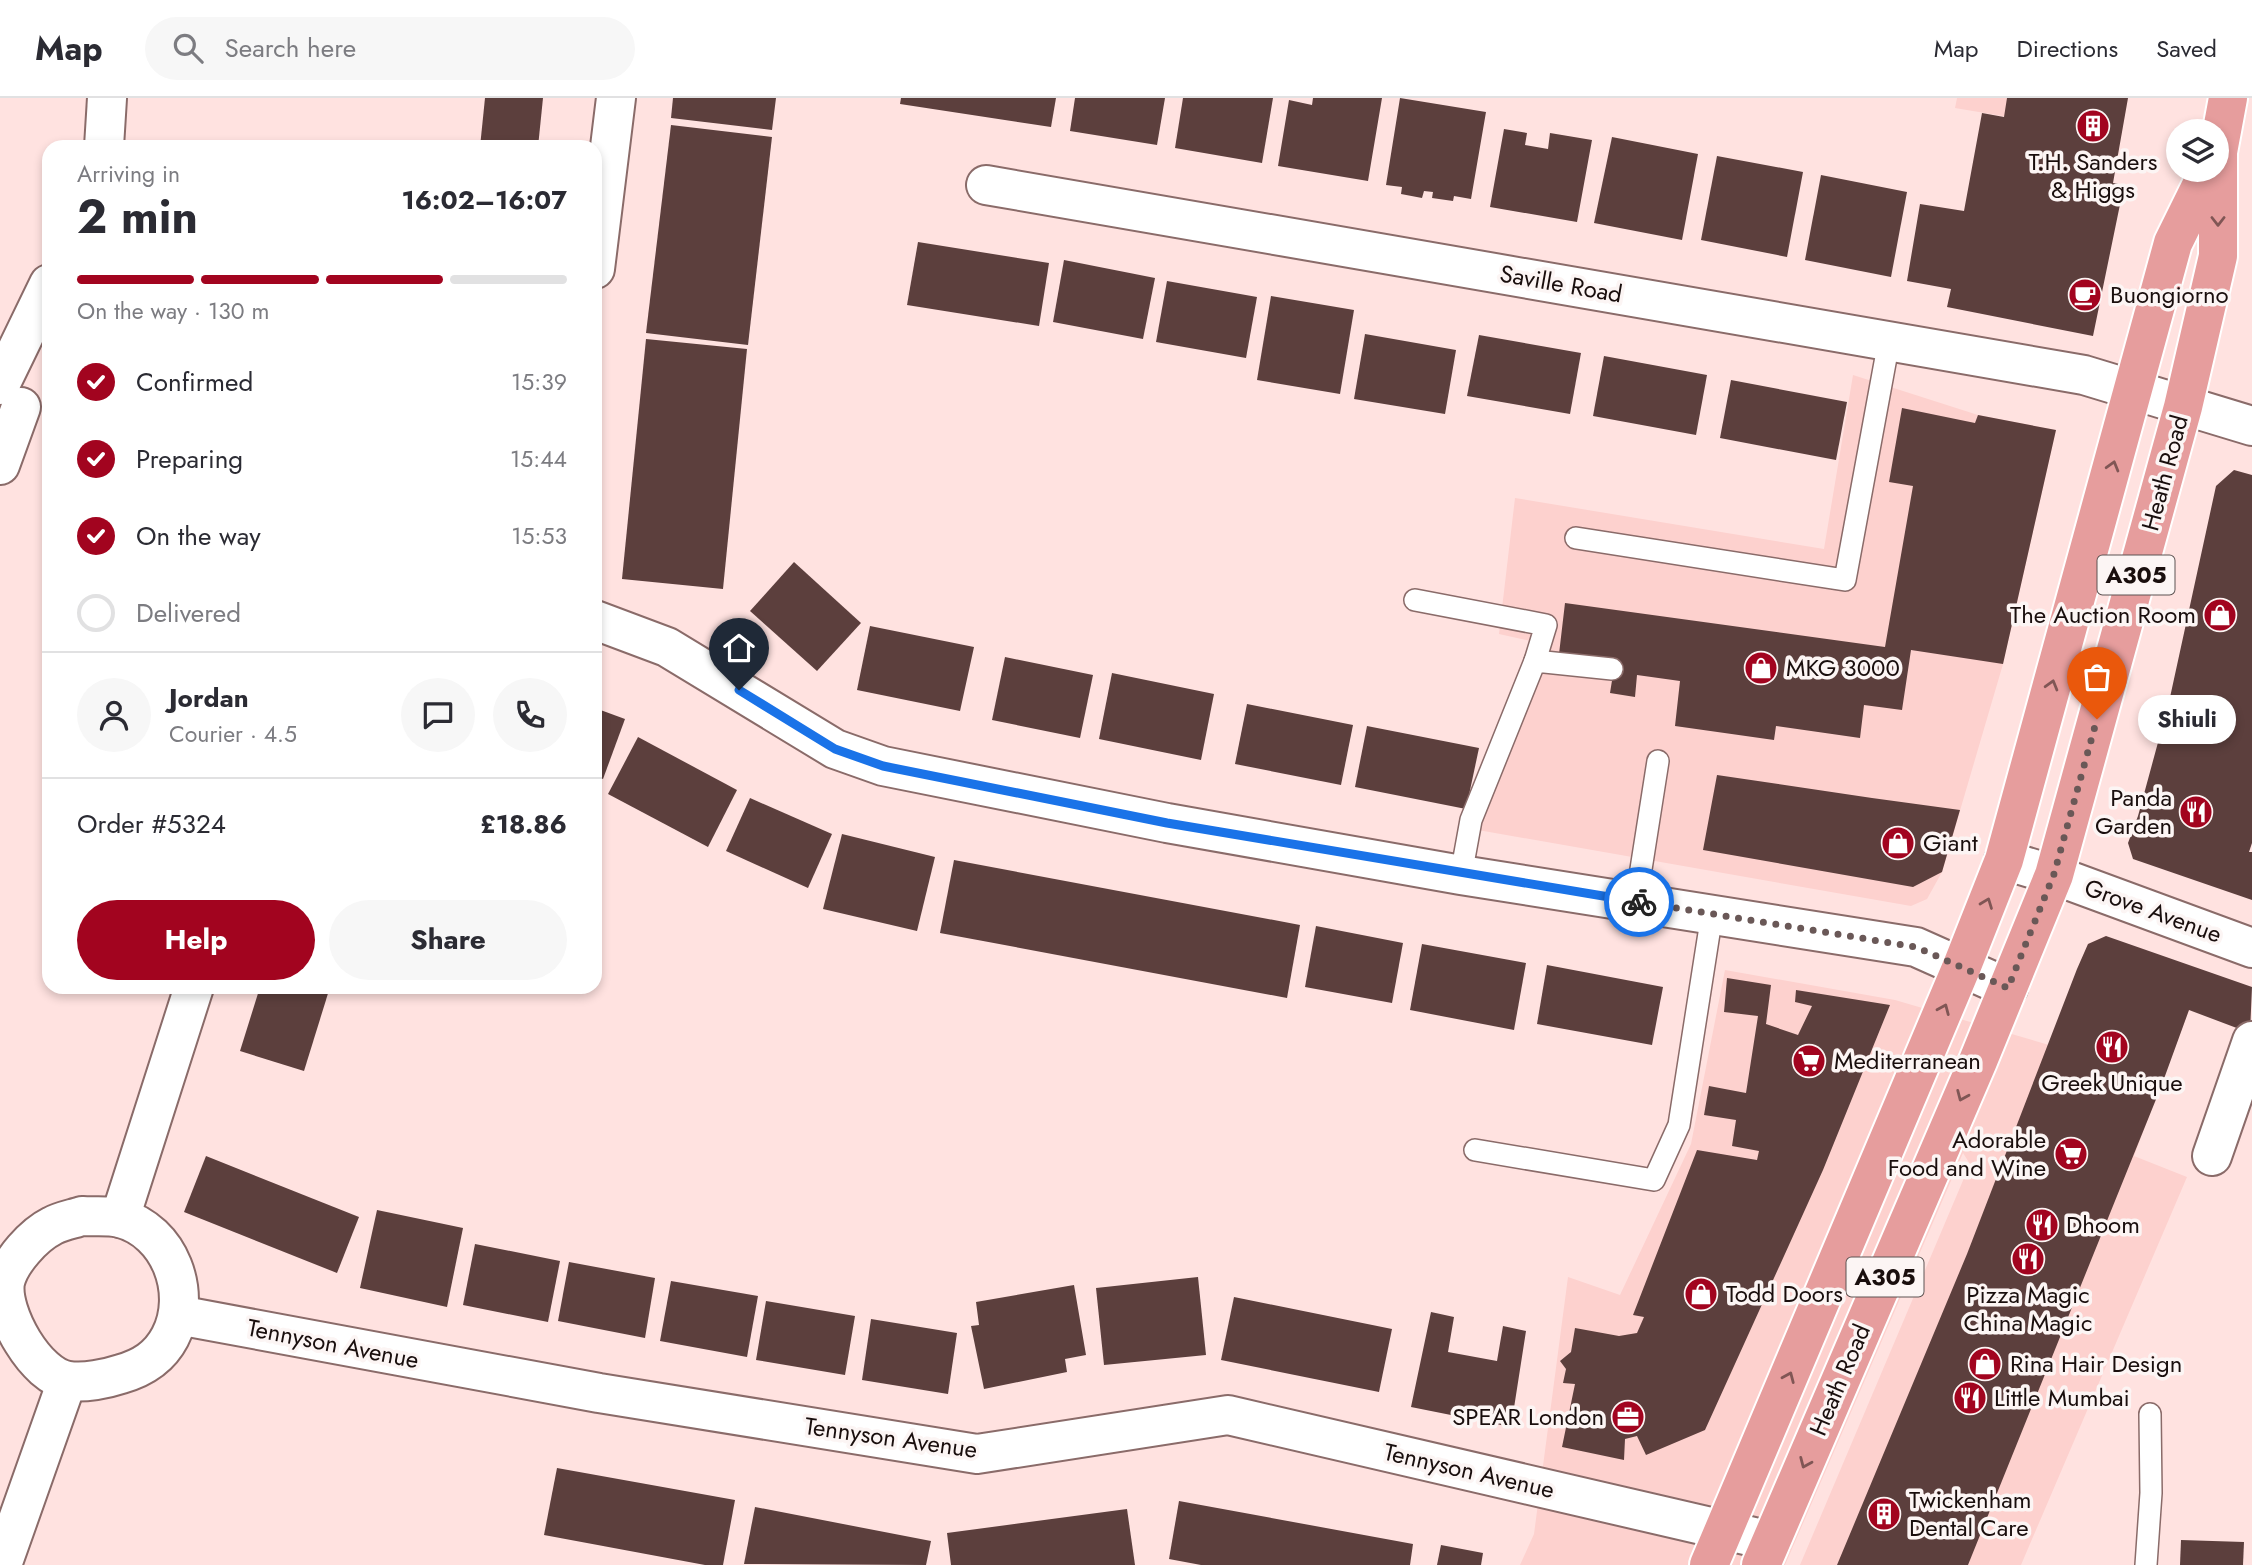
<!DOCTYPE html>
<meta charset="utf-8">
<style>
:root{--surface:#fff;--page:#f7f7f7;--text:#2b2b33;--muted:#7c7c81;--line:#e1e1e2;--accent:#a2041f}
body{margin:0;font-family:Jost,sans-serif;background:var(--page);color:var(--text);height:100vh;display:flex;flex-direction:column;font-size:26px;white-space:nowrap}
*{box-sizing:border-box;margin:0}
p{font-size:23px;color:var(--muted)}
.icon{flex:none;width:38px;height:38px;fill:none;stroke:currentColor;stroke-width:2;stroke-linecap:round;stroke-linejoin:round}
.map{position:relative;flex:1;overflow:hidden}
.sheet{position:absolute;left:42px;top:42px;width:560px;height:854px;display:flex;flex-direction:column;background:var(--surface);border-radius:21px;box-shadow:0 4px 10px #0003}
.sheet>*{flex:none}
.controls{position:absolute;left:2166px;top:21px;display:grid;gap:14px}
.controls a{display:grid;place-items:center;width:63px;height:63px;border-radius:50%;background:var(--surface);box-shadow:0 4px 10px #0003;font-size:35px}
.pin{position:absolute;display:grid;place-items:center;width:60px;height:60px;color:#fff;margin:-72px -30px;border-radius:50% 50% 50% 0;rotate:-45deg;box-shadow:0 0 7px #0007}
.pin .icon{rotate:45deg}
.courier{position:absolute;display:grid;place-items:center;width:70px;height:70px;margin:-35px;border:5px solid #1a73e8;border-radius:50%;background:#fff;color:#222;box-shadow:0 2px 9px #0007}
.bubble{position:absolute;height:49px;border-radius:24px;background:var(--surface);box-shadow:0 4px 10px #0003;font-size:23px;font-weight:700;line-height:49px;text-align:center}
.head em{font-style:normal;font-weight:700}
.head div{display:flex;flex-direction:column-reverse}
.head{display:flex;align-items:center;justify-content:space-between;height:119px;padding:0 35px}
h1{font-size:46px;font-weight:700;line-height:52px}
.bar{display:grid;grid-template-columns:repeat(4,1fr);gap:10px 7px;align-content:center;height:84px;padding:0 35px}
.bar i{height:9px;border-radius:5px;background:var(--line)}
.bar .on{background:var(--accent)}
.bar p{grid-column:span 4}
.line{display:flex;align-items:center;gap:18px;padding:0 35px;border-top:2px solid var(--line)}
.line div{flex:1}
.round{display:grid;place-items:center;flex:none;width:74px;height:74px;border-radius:37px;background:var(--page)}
ol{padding:0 35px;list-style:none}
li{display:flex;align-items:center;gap:21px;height:77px}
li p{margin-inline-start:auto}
li .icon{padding:7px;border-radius:50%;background:var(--accent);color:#fff;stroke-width:4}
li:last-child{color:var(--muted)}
li i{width:38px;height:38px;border:4px solid var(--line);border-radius:50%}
.action{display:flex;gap:14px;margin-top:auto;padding:14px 35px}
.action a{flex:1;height:80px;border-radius:42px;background:var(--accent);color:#fff;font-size:28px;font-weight:700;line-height:80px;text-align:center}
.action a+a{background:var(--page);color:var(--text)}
header{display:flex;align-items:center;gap:42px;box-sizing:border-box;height:98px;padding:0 35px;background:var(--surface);border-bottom:2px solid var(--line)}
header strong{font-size:33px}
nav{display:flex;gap:38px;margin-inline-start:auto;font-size:24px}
.search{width:490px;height:63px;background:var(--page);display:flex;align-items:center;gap:18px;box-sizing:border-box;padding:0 24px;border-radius:38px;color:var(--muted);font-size:26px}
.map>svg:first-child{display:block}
.built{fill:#fdd1ce}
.building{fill:#5c3f3d}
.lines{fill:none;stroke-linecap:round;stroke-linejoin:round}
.service-casing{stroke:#8a6b69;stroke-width:24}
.minor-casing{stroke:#8a6b69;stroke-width:42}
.primary-casing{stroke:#fff;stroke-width:42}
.service{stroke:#fff;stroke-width:21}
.minor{stroke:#fff;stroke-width:38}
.primary{stroke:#e69d9d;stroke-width:38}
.oneway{stroke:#805655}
.done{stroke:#6a5857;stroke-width:7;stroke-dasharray:0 12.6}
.route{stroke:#1a73e8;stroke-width:9}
.labels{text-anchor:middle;stroke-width:7;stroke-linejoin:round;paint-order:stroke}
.shield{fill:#fcf5f4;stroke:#5d5352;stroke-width:2}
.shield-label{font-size:23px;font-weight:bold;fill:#190e0d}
.poi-label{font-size:24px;fill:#190e0d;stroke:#fcf5f4;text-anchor:start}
.street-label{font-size:24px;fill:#190e0d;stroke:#fcf5f4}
</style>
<header>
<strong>Map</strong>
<div class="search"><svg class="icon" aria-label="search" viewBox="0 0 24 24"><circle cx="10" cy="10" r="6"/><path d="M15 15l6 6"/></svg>Search here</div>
<nav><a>Map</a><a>Directions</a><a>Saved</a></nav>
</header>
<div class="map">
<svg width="2252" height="1467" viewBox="0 0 2252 1467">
<rect width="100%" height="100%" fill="#ffe2e0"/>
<g class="built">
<path d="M 1957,0 L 2128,0 L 2121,38 L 1955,10 Z"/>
<path d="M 1853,277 L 1978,317 L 2056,332 L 2003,566 L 1942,774 L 1927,801 L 1911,808 L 1461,729 L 1531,543 L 1499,536 L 1515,400 L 1824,451 Z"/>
<path d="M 2106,838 L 2189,912 L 2134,1058 L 2187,1079 L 2021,1467 L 1800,1467 L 1970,1066 L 1963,1055 L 1785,1467 L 1520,1467 L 1534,1436 L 1568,1179 L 1620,1197 L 1691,1046 L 1725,872 L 1895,902 L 2049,947 L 2088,846 Z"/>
</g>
<g class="building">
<path d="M 485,0 L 543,0 L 538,49 L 480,49 Z"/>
<path d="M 673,0 L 776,0 L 772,32 L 671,20 Z"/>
<path d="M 901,0 L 1056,0 L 1051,29 L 900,6 Z"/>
<path d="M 1075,0 L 1165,0 L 1157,47 L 1070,33 Z"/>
<path d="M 1183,0 L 1273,0 L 1262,65 L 1175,50 Z"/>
<path d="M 1313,0 L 1382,0 L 1368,83 L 1278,68 L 1289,2 L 1312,7 Z"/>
<path d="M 1400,0 L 1486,14 L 1471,101 L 1454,98 L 1453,103 L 1432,100 L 1433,94 L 1424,93 L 1422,100 L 1401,96 L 1402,89 L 1386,87 Z"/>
<path d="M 2007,0 L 2128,0 L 2113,85 L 2124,87 L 2093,238 L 1947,209 L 1951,191 L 1907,183 L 1920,106 L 1964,113 L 1982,15 L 2004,19 Z"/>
<path d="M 671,27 L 772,39 L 748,247 L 646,235 Z"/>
<path d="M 1504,31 L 1527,35 L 1525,47 L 1548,51 L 1550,35 L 1592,42 L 1577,124 L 1490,109 Z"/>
<path d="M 1612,39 L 1698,56 L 1682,142 L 1594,125 Z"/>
<path d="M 1717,58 L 1803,74 L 1787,159 L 1701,142 Z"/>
<path d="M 1821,77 L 1907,94 L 1891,179 L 1805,162 Z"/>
<path d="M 918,144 L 1049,165 L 1039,228 L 907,207 Z"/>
<path d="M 1064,162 L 1155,180 L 1143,241 L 1053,224 Z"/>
<path d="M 1167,183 L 1257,199 L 1246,260 L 1156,244 Z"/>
<path d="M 1271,198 L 1354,212 L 1340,296 L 1257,282 Z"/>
<path d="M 1365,236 L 1456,252 L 1445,316 L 1354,301 Z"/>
<path d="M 1479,237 L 1581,255 L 1570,316 L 1467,298 Z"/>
<path d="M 646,241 L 747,251 L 723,491 L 622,481 Z"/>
<path d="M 1604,258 L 1707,277 L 1696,337 L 1593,318 Z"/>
<path d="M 1731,282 L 1847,304 L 1836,362 L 1720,340 Z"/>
<path d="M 1902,310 L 1975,325 L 1978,317 L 2056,332 L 2003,566 L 1911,552 L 1902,612 L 1864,607 L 1860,640 L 1776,628 L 1774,642 L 1675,628 L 1680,583 L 1637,577 L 1635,599 L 1610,595 L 1615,564 L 1559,556 L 1565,505 L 1885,549 L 1913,388 L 1889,384 Z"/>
<path d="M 2234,372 L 2252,377 L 2252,745 L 2249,754 L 2252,754 L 2252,802 L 2133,761 L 2128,745 L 2138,718 L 2169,604 L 2216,388 Z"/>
<path d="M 794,464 L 861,525 L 817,573 L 750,513 Z"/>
<path d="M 870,528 L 974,549 L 960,613 L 857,592 Z"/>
<path d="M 1005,559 L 1093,577 L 1080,640 L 992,622 Z"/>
<path d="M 1112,575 L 1214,596 L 1201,662 L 1099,641 Z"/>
<path d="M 1247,606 L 1353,627 L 1341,687 L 1235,666 Z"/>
<path d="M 595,610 L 625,621 L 603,681 L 595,678 Z"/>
<path d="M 1367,628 L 1479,650 L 1466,711 L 1355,689 Z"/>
<path d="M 638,639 L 737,692 L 708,749 L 608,696 Z"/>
<path d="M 1717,677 L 1872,700 L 1960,712 L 1942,774 L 1913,789 L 1703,752 Z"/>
<path d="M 750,700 L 832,736 L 808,790 L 726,753 Z"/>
<path d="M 842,736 L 935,759 L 917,833 L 823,811 Z"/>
<path d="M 954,762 L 1300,827 L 1287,900 L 940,835 Z"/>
<path d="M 1316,828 L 1403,845 L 1392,905 L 1305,889 Z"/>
<path d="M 2106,838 L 2252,889 L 2250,935 L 2189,912 L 2161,989 L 1968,1467 L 1837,1467 L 1967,1156 L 2077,871 L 2088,846 Z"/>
<path d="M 1422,846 L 1526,865 L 1514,932 L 1410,912 Z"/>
<path d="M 1547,867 L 1663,889 L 1652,947 L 1537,926 Z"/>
<path d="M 1727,880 L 1771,887 L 1766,926 L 1798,937 L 1812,908 L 1795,904 L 1796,892 L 1890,907 L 1823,1072 L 1705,1332 L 1646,1357 L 1637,1338 L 1625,1341 L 1624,1362 L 1562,1349 L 1575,1286 L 1563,1285 L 1566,1271 L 1560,1263 L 1571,1254 L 1575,1230 L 1619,1238 L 1637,1235 L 1644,1219 L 1633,1217 L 1697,1052 L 1757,1062 L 1759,1053 L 1732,1048 L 1736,1022 L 1704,1017 L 1709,988 L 1746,995 L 1758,918 L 1724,914 Z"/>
<path d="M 260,889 L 330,889 L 304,973 L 240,953 Z"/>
<path d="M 206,1058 L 359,1119 L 337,1175 L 184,1114 Z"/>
<path d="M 377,1112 L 463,1130 L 447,1209 L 360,1190 Z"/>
<path d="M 475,1146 L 560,1163 L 548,1224 L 463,1207 Z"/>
<path d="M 569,1164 L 655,1180 L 645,1240 L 558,1223 Z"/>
<path d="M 1198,1179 L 1206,1257 L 1104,1267 L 1096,1190 Z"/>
<path d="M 671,1183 L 758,1198 L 747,1259 L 660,1243 Z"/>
<path d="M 1074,1187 L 1086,1257 L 1065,1261 L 1067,1274 L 984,1291 L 971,1228 L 979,1227 L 976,1204 Z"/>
<path d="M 1234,1199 L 1392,1231 L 1379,1294 L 1221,1262 Z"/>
<path d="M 766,1203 L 855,1218 L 845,1277 L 756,1262 Z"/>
<path d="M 1431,1214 L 1454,1219 L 1448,1254 L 1497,1263 L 1503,1228 L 1526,1233 L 1511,1329 L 1411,1309 Z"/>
<path d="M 871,1221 L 957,1235 L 948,1296 L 862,1282 Z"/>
<path d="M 557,1370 L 735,1402 L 723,1467 L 705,1467 L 544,1437 Z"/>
<path d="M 1179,1403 L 1413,1446 L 1410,1467 L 1201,1467 L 1169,1461 Z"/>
<path d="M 755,1409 L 931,1443 L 926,1467 L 744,1466 Z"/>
<path d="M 1127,1411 L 1135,1467 L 951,1467 L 947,1435 Z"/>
<path d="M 2181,1442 L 2244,1444 L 2243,1467 L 2180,1467 Z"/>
<path d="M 1441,1447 L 1483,1455 L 1481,1467 L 1437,1467 Z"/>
</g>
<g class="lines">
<defs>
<g id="service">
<path d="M 1576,440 L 1845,482 L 1889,243"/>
<path d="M 1415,502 L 1546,527 L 1535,563"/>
<path d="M 1461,777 L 1471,722 L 1535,563 L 1612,571"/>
<path d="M 1636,803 L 1658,663"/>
<path d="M 1475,1052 L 1654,1082 L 1679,1027 L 1712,816"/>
<path d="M 2146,1467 L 2151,1395 L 2150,1316"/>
</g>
<g id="minor">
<path d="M 104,49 L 107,0"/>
<path d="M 986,87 L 2084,277 L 2252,328"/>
<path d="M 595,171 L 616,0"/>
<path d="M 0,287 L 49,186"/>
<path d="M 0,367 L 21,309"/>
<path d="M 595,522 L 667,549 L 835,651 L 883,668 L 1167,725 L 1461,777 L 1916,849 L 2008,890"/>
<path d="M 2004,762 L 2054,777 L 2252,850"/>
<path d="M 2212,1058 L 2252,943"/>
<path d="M 82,1118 C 94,1119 108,1117 120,1120 C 170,1133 193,1195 170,1239 C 159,1260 142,1270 121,1276 C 106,1281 85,1285 69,1283 C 36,1279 0,1215 5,1184 C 10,1163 34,1137 52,1128 C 61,1123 73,1121 82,1118 Z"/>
<path d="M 120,1120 L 194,889"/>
<path d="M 178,1217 L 599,1295 L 977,1356 L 1228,1317 L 1771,1443"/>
<path d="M 2,1467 L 67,1283"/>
</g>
<g id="primary">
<path d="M 1709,1467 L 1962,868 L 2004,762 L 2173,145 L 2209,72"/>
<path d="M 1761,1467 L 1978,963 L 2054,777 L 2183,309 L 2218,158 L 2218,54 L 2228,0"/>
</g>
</defs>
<use href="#service" class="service-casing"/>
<use href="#minor" class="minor-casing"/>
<use href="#primary" class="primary-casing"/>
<use href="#service" class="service"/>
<use href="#minor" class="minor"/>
<use href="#primary" class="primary"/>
</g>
<defs><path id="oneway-chevron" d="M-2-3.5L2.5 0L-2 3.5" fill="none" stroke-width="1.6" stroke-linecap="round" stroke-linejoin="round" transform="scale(1.75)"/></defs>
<g class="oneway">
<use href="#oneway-chevron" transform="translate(2218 123) rotate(90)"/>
<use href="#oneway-chevron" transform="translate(2113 368) rotate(-74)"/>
<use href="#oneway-chevron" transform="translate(2052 587) rotate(-74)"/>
<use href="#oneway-chevron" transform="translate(1987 805) rotate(-69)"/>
<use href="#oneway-chevron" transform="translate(1944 911) rotate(-67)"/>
<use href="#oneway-chevron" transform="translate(1962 998) rotate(113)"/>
<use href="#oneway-chevron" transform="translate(1789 1279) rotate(-67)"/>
<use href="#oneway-chevron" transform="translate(1805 1365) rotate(113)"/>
</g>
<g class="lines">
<path class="done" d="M 1639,804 L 1916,849 L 2008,890 L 2054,776 L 2097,621"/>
<path class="route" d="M 739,592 L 835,651 L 883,668 L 1167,725 L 1639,804"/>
</g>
<defs>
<symbol id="building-disc" viewBox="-11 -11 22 22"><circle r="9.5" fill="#a2041f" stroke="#fcf5f4"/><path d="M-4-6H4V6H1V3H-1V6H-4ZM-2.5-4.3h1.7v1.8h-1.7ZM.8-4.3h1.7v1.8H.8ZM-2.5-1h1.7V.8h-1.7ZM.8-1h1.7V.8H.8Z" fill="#fff"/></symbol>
<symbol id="cafe-disc" viewBox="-11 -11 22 22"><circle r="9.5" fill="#a2041f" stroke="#fcf5f4"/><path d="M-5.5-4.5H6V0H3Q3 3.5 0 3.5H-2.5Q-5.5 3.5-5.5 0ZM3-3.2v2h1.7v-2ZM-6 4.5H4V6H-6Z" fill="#fff"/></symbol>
<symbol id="shop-disc" viewBox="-11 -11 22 22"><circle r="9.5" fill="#a2041f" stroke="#fcf5f4"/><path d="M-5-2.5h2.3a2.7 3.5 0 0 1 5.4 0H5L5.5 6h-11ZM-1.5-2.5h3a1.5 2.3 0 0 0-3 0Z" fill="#fff"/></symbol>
<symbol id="restaurant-disc" viewBox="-11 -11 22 22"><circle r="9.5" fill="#a2041f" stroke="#fcf5f4"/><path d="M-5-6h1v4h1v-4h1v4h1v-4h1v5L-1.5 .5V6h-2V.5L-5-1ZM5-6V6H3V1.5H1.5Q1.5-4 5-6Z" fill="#fff"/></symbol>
<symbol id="supermarket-disc" viewBox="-11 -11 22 22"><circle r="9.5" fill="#a2041f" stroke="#fcf5f4"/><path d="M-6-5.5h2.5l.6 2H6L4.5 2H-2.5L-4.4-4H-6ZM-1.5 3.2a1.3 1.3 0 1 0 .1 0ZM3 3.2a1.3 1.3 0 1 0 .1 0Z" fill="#fff"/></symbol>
<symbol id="office-disc" viewBox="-11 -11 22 22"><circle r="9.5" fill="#a2041f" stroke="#fcf5f4"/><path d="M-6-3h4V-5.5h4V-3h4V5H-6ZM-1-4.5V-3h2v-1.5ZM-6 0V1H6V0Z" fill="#fff"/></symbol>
</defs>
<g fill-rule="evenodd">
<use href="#building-disc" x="2074" y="9" width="38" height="38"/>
<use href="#cafe-disc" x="2066" y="178" width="38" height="38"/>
<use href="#shop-disc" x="2201" y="498" width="38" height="38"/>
<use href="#shop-disc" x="1742" y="551" width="38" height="38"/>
<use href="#restaurant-disc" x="2177" y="695" width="38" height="38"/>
<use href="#shop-disc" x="1879" y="726" width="38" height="38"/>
<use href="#restaurant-disc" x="2093" y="930" width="38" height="38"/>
<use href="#supermarket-disc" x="1790" y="944" width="38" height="38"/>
<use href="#supermarket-disc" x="2052" y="1037" width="38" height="38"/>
<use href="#restaurant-disc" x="2023" y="1108" width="38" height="38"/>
<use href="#restaurant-disc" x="2009" y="1142" width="38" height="38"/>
<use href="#shop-disc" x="1682" y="1177" width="38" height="38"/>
<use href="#shop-disc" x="1966" y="1247" width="38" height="38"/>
<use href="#restaurant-disc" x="1951" y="1281" width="38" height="38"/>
<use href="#office-disc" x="1609" y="1300" width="38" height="38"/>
<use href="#building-disc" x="1865" y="1397" width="38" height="38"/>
</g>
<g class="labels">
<g class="shield">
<rect x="2097.5" y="457.5" width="77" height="39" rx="5"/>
<rect x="1846.5" y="1159.5" width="77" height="39" rx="5"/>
</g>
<g class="shield-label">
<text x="2136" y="485">A305</text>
<text x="1885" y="1187">A305</text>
</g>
<g class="poi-label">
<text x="2093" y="72" text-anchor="middle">T.H. Sanders<tspan x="2093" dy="28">&amp; Higgs</tspan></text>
<text x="2110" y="205">Buongiorno</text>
<text x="2196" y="525" text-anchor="end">The Auction Room</text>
<text x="1786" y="578">MKG 3000</text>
<text x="2172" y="708" text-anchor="end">Panda<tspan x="2172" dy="28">Garden</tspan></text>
<text x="1923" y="753">Giant</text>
<text x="1834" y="971">Mediterranean</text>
<text x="2112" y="993" text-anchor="middle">Greek Unique</text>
<text x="2046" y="1050" text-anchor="end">Adorable<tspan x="2046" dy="28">Food and Wine</tspan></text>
<text x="2066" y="1135">Dhoom</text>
<text x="1726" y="1204">Todd Doors</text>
<text x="2028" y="1205" text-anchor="middle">Pizza Magic<tspan x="2028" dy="28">China Magic</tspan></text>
<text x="2010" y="1274">Rina Hair Design</text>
<text x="1994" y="1308">Little Mumbai</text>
<text x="1604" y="1327" text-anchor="end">SPEAR London</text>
<text x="1909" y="1410">Twickenham<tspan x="1909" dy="28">Dental Care</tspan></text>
</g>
<g class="street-label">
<text transform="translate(1561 186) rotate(10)" y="8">Saville Road</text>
<text transform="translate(2165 375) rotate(-75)" y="8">Heath Road</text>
<text transform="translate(2153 813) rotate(20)" y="8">Grove Avenue</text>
<text transform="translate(333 1246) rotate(11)" y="8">Tennyson Avenue</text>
<text transform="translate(1840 1282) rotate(-67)" y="8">Heath Road</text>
<text transform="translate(891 1340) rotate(8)" y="8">Tennyson Avenue</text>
<text transform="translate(1469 1373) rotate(13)" y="8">Tennyson Avenue</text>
</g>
</g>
</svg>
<div class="controls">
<a><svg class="icon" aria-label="layers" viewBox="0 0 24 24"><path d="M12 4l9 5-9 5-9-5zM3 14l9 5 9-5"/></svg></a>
</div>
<div class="pin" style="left:2097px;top:621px;background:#ea580c"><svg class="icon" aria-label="bag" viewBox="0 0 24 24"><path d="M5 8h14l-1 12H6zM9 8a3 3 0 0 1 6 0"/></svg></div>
<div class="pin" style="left:739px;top:592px;background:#1f2937"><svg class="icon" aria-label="home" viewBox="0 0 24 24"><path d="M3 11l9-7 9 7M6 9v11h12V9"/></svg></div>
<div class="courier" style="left:1639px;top:804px"><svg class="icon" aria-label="bike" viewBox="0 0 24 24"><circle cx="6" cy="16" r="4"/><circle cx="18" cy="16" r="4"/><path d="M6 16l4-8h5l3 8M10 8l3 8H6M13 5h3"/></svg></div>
<div class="bubble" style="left:2138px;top:597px;width:98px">Shiuli</div>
<section class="sheet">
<div class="head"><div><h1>2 min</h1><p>Arriving in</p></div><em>16:02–16:07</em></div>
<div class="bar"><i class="on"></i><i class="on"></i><i class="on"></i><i></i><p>On the way · 130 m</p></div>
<ol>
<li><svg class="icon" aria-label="check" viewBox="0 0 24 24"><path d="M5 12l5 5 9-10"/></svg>Confirmed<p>15:39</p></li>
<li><svg class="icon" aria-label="check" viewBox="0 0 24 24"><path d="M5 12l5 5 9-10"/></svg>Preparing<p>15:44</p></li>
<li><svg class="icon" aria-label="check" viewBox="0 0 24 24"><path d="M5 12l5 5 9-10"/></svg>On the way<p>15:53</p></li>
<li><i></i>Delivered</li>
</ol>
<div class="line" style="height:126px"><a class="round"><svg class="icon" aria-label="person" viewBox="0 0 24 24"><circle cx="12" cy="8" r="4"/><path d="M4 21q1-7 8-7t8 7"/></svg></a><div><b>Jordan</b><p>Courier · 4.5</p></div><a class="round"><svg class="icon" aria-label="chat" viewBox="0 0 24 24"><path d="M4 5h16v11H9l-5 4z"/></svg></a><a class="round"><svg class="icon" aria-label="phone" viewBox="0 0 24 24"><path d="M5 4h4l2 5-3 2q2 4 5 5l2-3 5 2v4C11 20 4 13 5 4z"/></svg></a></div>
<div class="line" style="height:91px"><div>Order #5324</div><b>£18.86</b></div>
<div class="action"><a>Help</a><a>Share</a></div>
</section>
</div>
